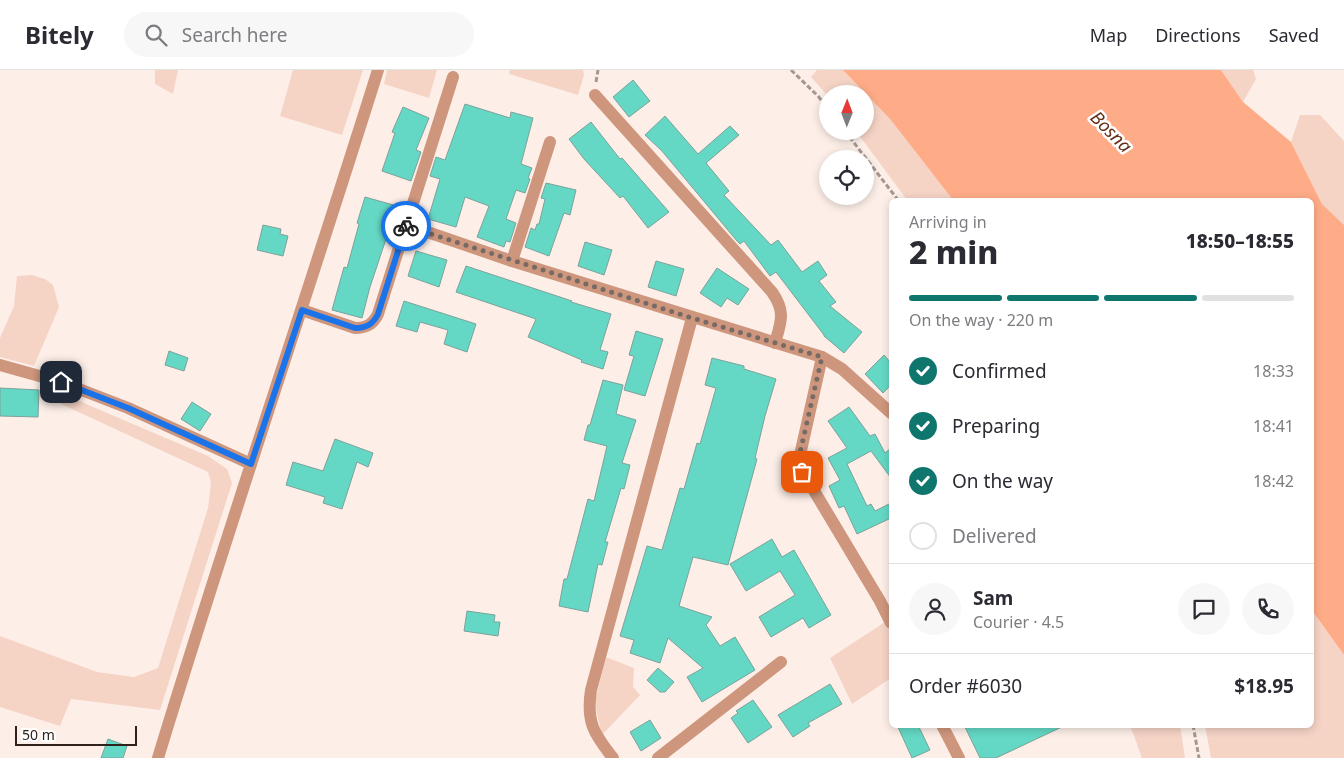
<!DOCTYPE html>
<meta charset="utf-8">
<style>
:root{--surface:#fff;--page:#f7f7f7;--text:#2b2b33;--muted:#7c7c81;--line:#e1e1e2;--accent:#0f766e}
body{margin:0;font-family:"Noto Sans",sans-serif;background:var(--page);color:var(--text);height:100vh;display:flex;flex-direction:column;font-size:19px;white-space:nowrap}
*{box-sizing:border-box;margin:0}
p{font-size:16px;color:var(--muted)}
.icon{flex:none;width:28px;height:28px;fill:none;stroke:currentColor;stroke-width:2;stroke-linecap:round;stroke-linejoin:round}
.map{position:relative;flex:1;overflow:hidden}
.panel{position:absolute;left:889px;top:128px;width:425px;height:530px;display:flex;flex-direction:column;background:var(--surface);border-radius:8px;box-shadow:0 2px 8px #0003}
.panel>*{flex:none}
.needle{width:32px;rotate:1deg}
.buttons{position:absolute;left:819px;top:15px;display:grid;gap:10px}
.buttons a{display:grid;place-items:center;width:55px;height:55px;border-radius:50%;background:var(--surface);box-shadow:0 2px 8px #0003;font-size:25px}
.scale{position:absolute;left:15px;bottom:12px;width:122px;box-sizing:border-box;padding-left:5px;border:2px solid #2f221d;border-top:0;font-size:14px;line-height:18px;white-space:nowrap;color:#2f221d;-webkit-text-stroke:4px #fff;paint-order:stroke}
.pin{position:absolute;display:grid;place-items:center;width:42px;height:42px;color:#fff;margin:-21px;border-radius:10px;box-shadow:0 2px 8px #0006}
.courier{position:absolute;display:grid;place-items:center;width:50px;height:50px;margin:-25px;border:4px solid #1a73e8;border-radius:50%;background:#fff;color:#222;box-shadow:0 1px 6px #0007}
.overview em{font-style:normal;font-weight:800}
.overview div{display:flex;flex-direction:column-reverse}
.overview{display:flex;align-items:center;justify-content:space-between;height:85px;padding:0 20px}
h1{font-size:32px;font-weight:800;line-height:38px}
.bar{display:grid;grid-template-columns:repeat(4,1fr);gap:8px 5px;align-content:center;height:60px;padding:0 20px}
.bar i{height:6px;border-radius:4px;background:var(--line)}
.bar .on{background:var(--accent)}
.bar p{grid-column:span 4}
.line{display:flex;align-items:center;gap:12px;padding:0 20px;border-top:1px solid var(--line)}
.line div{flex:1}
.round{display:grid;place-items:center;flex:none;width:52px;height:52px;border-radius:26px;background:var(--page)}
ol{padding:0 20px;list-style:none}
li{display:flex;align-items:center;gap:15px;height:55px}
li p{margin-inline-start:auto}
li .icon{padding:5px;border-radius:50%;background:var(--accent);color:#fff;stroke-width:4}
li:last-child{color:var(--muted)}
li i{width:28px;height:28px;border:2px solid var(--line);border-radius:50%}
header{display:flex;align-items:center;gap:30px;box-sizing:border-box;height:70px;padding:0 25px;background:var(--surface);border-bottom:1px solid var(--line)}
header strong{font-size:24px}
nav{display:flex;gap:28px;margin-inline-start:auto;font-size:18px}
.search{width:350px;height:45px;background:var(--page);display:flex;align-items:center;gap:12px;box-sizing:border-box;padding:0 18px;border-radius:28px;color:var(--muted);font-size:19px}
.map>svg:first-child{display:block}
.green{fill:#f5d4c6}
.water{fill:#feac87}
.building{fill:#64d8c4;stroke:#7ba29a}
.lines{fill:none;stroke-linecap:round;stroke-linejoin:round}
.path{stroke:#a59791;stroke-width:3;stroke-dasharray:5 2.5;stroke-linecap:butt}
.minor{stroke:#ce967d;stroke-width:12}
.done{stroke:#776a64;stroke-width:5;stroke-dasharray:0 9}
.route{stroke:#1a73e8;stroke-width:6}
.labels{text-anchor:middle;stroke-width:5;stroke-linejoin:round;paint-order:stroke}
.water-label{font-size:18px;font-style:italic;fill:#643017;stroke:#fff}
</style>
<header>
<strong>Bitely</strong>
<div class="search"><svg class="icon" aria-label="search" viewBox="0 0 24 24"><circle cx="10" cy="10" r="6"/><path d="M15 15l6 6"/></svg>Search here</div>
<nav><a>Map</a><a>Directions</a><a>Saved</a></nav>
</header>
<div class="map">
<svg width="1344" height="688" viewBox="0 0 1344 688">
<rect width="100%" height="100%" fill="#fdefe8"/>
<g class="green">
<path d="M 155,0 L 178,0 L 173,24 L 155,14 Z"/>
<path d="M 293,0 L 363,0 L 342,65 L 280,46 Z"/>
<path d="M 387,0 L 437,0 L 429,28 L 384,14 Z"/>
<path d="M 510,0 L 583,0 L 584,5 L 578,25 L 509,4 Z"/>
<path d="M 817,0 L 843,0 L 890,49 L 953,130 L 907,130 L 856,61 L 865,61 L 865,24 L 827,25 L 811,7 Z"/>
<path d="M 1221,0 L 1253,0 L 1256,9 L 1243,32 Z"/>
<path d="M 1300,45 L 1320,45 L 1344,71 L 1344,155 L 1322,134 L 1291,72 Z"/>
<path d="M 32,205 L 45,209 L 53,215 L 59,237 L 34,296 L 0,287 L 0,268 L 14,236 L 17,206 Z"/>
<path d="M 65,325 L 208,386 L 227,399 L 232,413 L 160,640 L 71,629 L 60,656 L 0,637 L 0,566 L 97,602 L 134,607 L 158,598 L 208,438 L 211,412 L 208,402 L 59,333 Z"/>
<path d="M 1311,539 L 1344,585 L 1344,688 L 1211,688 L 1205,655 L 1311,655 Z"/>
<path d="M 885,552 L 891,565 L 891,608 L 852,634 L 830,588 Z"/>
<path d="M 606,587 L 634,598 L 633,617 L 640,625 L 602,665 L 597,644 L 595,631 Z"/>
<path d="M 1130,655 L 1180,655 L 1185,688 L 1142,688 Z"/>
</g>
<path class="water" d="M 843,0 L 1221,0 L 1243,32 L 1291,72 L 1322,134 L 1344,155 L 1344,585 L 1311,539 L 1311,130 L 953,130 L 890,49 Z"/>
<g class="building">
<path d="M 633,10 L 650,31 L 629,47 L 613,27 Z"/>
<path d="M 465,34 L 510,48 L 511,42 L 533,48 L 521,94 L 532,98 L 528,108 L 530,109 L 525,123 L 516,120 L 506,149 L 516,153 L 510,172 L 506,171 L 504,177 L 477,167 L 489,136 L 465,127 L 456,157 L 428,149 L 440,109 L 430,106 L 436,87 L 445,90 Z"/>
<path d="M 403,37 L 429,48 L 416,80 L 421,82 L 411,111 L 382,101 L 395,63 L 392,62 Z"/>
<path d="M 665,46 L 698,84 L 730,56 L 739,65 L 706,93 L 729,121 L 724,125 L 771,175 L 778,170 L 802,202 L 818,191 L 827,205 L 819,211 L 836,232 L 830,236 L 862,262 L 844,283 L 824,266 L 824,265 L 776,202 L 770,206 L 744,171 L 740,174 L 737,171 L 662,81 L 645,65 Z"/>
<path d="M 591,52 L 620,89 L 622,88 L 669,142 L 648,158 L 623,126 L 620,128 L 584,89 L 569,69 Z"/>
<path d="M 546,113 L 576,120 L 570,145 L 564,143 L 549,186 L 525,177 L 531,158 L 535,160 L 537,154 L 539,154 L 545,129 L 541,128 Z"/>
<path d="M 365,127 L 397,136 L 370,217 L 362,248 L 332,240 L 344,197 L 347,198 L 359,154 L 357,153 Z"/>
<path d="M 263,155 L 281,159 L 280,164 L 288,166 L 283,186 L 257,180 Z"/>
<path d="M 585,172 L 612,180 L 604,205 L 578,196 Z"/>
<path d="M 416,181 L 447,190 L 439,217 L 408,206 Z"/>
<path d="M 656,191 L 684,199 L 676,226 L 648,217 Z"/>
<path d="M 466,196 L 572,231 L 571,232 L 611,244 L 600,280 L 608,282 L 603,299 L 581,292 L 582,290 L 528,267 L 536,249 L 456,222 Z"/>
<path d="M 717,198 L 749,219 L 738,235 L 727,228 L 721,237 L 700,223 Z"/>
<path d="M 404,231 L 476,254 L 467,282 L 444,274 L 448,260 L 420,252 L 417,262 L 396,256 Z"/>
<path d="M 636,261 L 663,269 L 645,326 L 624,320 L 634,286 L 629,285 Z"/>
<path d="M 169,281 L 188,288 L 184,301 L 165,295 Z"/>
<path d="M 884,285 L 891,293 L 891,315 L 883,323 L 865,304 Z"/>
<path d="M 712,288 L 744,296 L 744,299 L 776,309 L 765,346 L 755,388 L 757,389 L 728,495 L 693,487 L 679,536 L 712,547 L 706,555 L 720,576 L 735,567 L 755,600 L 702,632 L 687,607 L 703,598 L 668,568 L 660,593 L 630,583 L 634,570 L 620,566 L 647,476 L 662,480 L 680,418 L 684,419 L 697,373 L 700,374 L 716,318 L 705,315 Z"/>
<path d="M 603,310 L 623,315 L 616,344 L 636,350 L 622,393 L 630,395 L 624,419 L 621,418 L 605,472 L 608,472 L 602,495 L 598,494 L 588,542 L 559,536 L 564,509 L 567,509 L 588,429 L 594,431 L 607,376 L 584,370 L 588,355 L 590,355 Z"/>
<path d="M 0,318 L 39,320 L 38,347 L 0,346 Z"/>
<path d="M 192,332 L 211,344 L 200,361 L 181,349 Z"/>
<path d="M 849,337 L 870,366 L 875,364 L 885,383 L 891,378 L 891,408 L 871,381 L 847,394 L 867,436 L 871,434 L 875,441 L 891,433 L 891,448 L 857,464 L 844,436 L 839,438 L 829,416 L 840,410 L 828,388 L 847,378 L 828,351 Z"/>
<path d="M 335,369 L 373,383 L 368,397 L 357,392 L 342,439 L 323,433 L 325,427 L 286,415 L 293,392 L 323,401 Z"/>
<path d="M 772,469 L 782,487 L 794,480 L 831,545 L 809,558 L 803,548 L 771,567 L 759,547 L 795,525 L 780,501 L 746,521 L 730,494 Z"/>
<path d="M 467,541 L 495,545 L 494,552 L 500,552 L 498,566 L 464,561 Z"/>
<path d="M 658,598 L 674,612 L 665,622 L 660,622 L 647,610 Z"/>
<path d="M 830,614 L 842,634 L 808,653 L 810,656 L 793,667 L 778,645 Z"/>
<path d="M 753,630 L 772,657 L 748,673 L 731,648 L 738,643 L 736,641 Z"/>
<path d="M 650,650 L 661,668 L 641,681 L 630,662 Z"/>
<path d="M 897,655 L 918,655 L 930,680 L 912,688 Z"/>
<path d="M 964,655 L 1066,655 L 996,688 L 980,688 Z"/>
<path d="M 108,669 L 127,676 L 123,688 L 101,688 Z"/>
</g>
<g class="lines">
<g class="path">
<path d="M 791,0 L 818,26 L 828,39"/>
<path d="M 596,12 L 598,0"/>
<path d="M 845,61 L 898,130"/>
<path d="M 1193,655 L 1199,688"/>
</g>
<g class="minor">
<path d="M 595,25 L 772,222 C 786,242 781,252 775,273"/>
<path d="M 407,155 L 512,191 L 822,287 L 842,299 L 891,343"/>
<path d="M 512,191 L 550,72"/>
<path d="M 302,240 L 355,258 C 367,258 373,254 378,244 L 453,7"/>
<path d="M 822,287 L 798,394 L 880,531 L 891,553"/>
<path d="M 0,295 L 61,312 L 128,338 L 251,394"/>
<path d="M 942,655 L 959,688"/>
<path d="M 158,688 C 228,458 306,230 378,0"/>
<path d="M 613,688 C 594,664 586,652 591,620 L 692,248"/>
<path d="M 658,688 L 781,592"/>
</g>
</g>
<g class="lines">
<path class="done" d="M 406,156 L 692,248 L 822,287 L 799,387 L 798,394 L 802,402"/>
<path class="route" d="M 61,312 L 128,338 L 251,394 L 302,240 L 355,258 C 367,258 373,254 378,244 L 406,156"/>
</g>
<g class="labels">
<g class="water-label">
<text transform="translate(1111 62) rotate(45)" y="6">Bosna</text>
</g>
</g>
</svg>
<div class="buttons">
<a><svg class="needle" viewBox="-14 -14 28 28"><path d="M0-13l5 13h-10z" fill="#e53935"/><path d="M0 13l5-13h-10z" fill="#7c7c81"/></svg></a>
<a><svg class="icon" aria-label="locate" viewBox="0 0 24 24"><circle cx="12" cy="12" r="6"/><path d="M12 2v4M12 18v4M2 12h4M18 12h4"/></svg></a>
</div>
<div class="scale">50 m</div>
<div class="pin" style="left:802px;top:402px;background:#ea580c"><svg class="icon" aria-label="bag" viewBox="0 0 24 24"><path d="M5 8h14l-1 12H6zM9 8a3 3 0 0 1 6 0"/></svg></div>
<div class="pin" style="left:61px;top:312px;background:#1f2937"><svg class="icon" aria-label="home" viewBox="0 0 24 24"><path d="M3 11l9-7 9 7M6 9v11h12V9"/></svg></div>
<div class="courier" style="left:406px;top:156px"><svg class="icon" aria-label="bike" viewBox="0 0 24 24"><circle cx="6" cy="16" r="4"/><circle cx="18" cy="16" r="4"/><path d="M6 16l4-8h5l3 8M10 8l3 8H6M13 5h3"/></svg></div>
<section class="panel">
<div class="overview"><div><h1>2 min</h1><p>Arriving in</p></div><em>18:50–18:55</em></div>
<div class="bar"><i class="on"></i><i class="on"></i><i class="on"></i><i></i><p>On the way · 220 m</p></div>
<ol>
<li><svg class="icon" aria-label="check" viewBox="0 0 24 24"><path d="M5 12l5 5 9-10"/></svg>Confirmed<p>18:33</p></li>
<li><svg class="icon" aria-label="check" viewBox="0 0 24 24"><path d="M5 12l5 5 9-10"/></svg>Preparing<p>18:41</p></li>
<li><svg class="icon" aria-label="check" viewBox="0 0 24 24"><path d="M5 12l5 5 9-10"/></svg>On the way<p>18:42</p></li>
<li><i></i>Delivered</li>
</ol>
<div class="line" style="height:90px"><a class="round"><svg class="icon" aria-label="person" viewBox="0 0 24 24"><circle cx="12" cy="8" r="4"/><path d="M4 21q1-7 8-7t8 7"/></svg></a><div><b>Sam</b><p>Courier · 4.5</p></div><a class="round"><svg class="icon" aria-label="chat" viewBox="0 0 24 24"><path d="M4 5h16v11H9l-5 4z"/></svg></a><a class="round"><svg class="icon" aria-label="phone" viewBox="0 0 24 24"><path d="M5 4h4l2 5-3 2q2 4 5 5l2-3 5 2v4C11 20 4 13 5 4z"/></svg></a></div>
<div class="line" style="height:65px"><div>Order #6030</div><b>$18.95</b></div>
</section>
</div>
